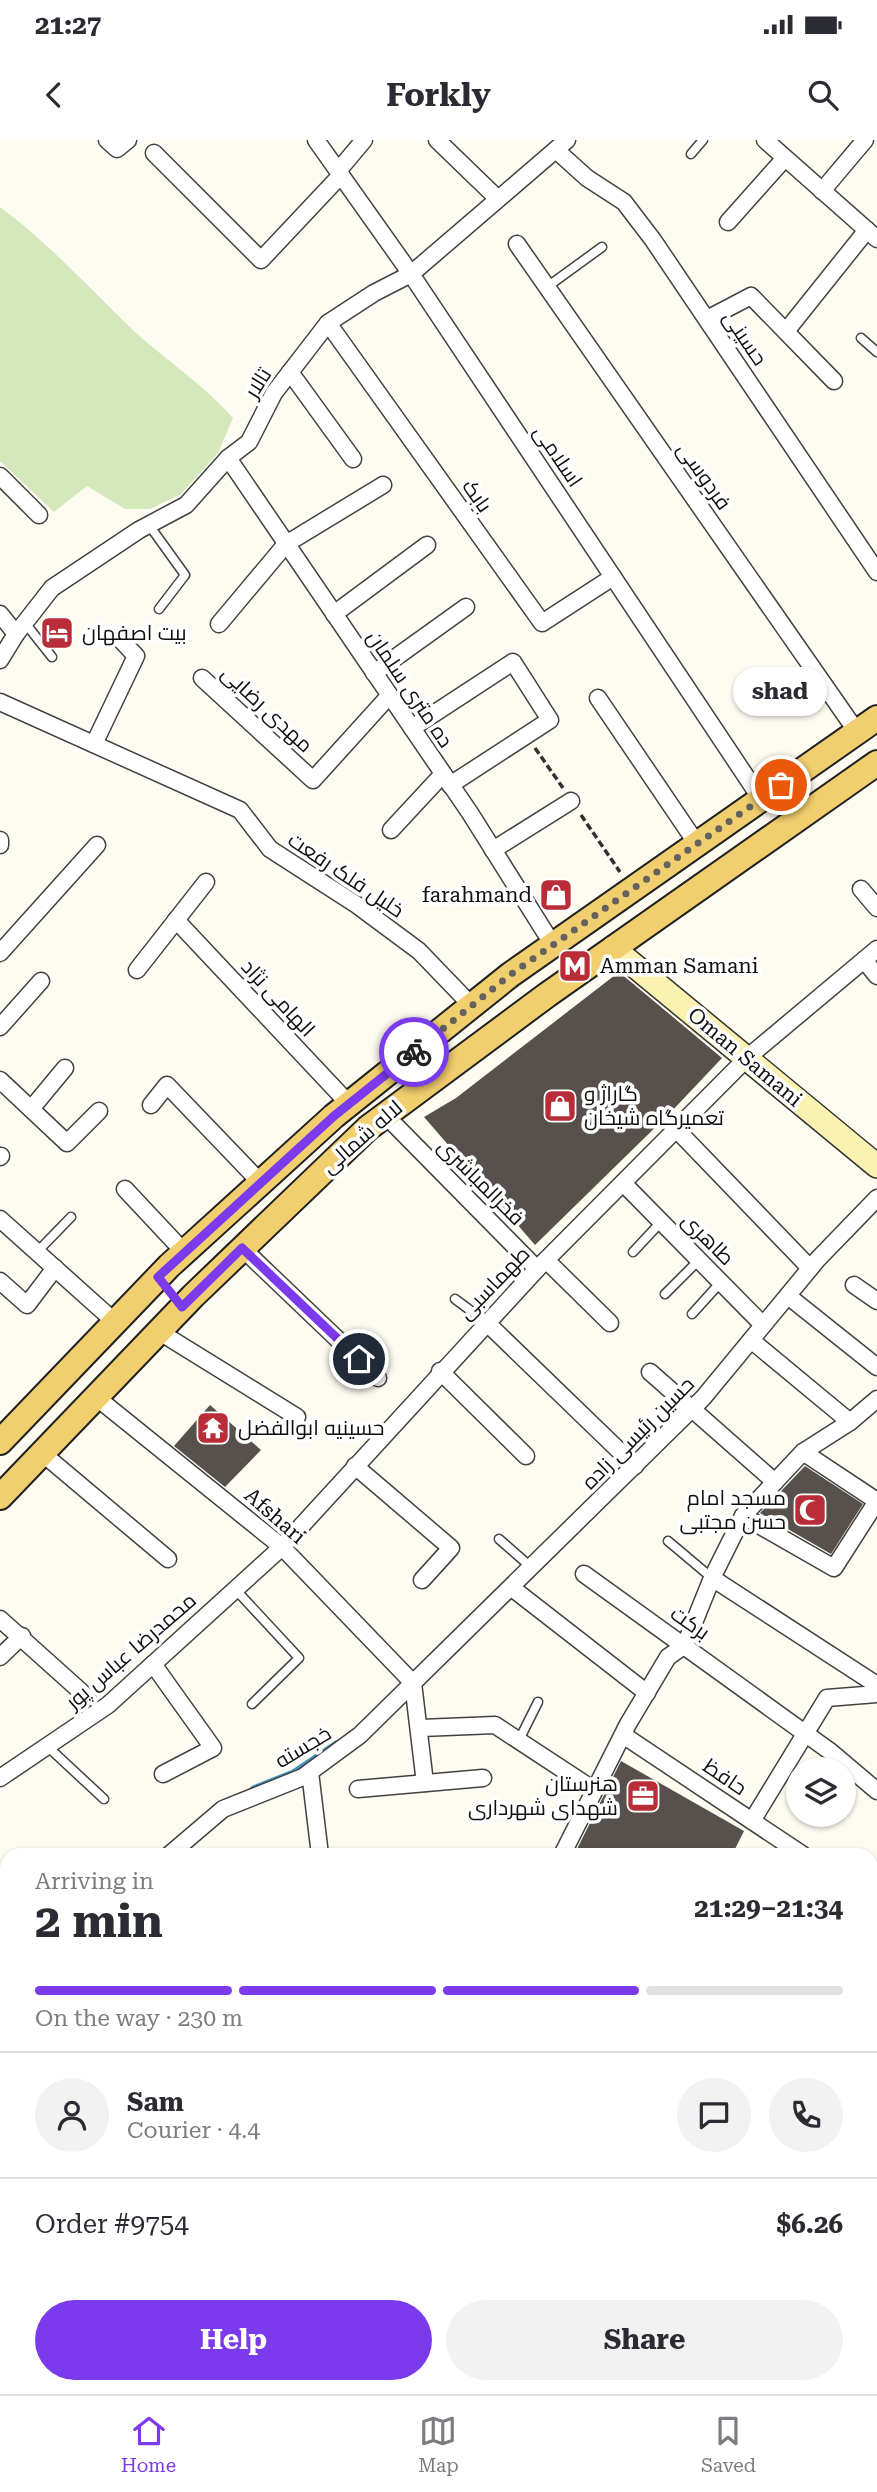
<!DOCTYPE html>
<meta charset="utf-8">
<style>
:root{--surface:#fff;--page:#f2f2f3;--text:#2b2b33;--muted:#7c7c81;--line:#e1e1e2;--accent:#7c3aed}
body{margin:0;font-family:"Roboto Serif",Cairo,serif;background:var(--page);color:var(--text);height:100vh;display:flex;flex-direction:column;font-size:26px;white-space:nowrap}
*{box-sizing:border-box;margin:0}
p{font-size:23px;color:var(--muted)}
.icon{flex:none;width:38px;height:38px;fill:none;stroke:currentColor;stroke-width:2;stroke-linecap:round;stroke-linejoin:round}
.map{position:relative;flex:1;overflow:hidden}
.details{position:absolute;left:0px;top:1708px;width:878px;height:546px;display:flex;flex-direction:column;background:var(--surface);border-radius:21px 21px 0 0;box-shadow:0 2px 5px #0004}
.details>*{flex:none}
.buttons{position:absolute;left:786px;top:1617px;display:grid;gap:14px}
.buttons a{display:grid;place-items:center;width:70px;height:70px;border-radius:50%;background:var(--surface);box-shadow:0 2px 5px #0004;font-size:35px}
.pin{position:absolute;display:grid;place-items:center;width:60px;height:60px;color:#fff;margin:-30px;border:4px solid #fff;border-radius:50%;box-shadow:0 2px 7px #0007}
.courier{position:absolute;display:grid;place-items:center;width:70px;height:70px;margin:-35px;border:5px solid #7c3aed;border-radius:50%;background:#fff;color:#222;box-shadow:0 2px 9px #0007}
.bubble{position:absolute;height:49px;border-radius:24px;background:var(--surface);box-shadow:0 2px 5px #0004;font-size:23px;font-weight:700;line-height:49px;text-align:center}
.overview em{font-style:normal;font-weight:700}
.overview div{display:flex;flex-direction:column-reverse}
.overview{display:flex;align-items:center;justify-content:space-between;height:119px;padding:0 35px}
h1{font-size:46px;font-weight:700;line-height:52px}
.bar{display:grid;grid-template-columns:repeat(4,1fr);gap:10px 7px;align-content:center;height:84px;padding:0 35px}
.bar i{height:9px;border-radius:5px;background:var(--line)}
.bar .active{background:var(--accent)}
.bar p{grid-column:span 4}
.line{display:flex;align-items:center;gap:18px;padding:0 35px;border-top:2px solid var(--line)}
.line div{flex:1}
.round{display:grid;place-items:center;flex:none;width:74px;height:74px;border-radius:37px;background:var(--page)}
.cta{display:flex;gap:14px;margin-top:auto;padding:14px 35px}
.cta a{flex:1;height:80px;border-radius:42px;background:var(--accent);color:#fff;font-size:28px;font-weight:700;line-height:80px;text-align:center}
.cta a+a{background:var(--page);color:var(--text)}
.status{display:flex;justify-content:space-between;align-items:center;height:49px;padding:0 35px;background:var(--surface);direction:ltr}
.status svg{height:19px;fill:currentColor}
header{display:flex;justify-content:space-between;align-items:center;height:91px;padding:0 35px;background:var(--surface);font-size:32px;font-weight:700}
.menu{display:flex;justify-content:space-around;align-items:center;height:98px;border-top:2px solid var(--line);background:var(--surface);font-size:19px;color:var(--muted)}
.menu a{display:grid;justify-items:center;gap:4px}
.menu .active{color:var(--accent)}
.map>svg:first-child{display:block}
.farmland{fill:#f3f0d2}
.green{fill:#d4e8bc}
.lines{fill:none;stroke-linecap:round;stroke-linejoin:round}
.stream{stroke:#4395c7;stroke-width:5}
.building{fill:#57504c}
.lane-casing{stroke:#424242;stroke-width:11}
.street-casing{stroke:#424242;stroke-width:19}
.secondary-casing{stroke:#313131;stroke-width:26}
.primary-casing{stroke:#202020;stroke-width:28}
.path{stroke:#313131;stroke-width:3.5;stroke-dasharray:7 3.5;stroke-linecap:butt}
.lane{stroke:#fff;stroke-width:8}
.street{stroke:#fff;stroke-width:16}
.secondary{stroke:#fbf1b0;stroke-width:23}
.primary{stroke:#f1ce6e;stroke-width:24}
.done{stroke:#63625e;stroke-width:7;stroke-dasharray:0 12.6}
.route{stroke:#7c3aed;stroke-width:9}
.labels{text-anchor:middle;stroke-width:7;stroke-linejoin:round;paint-order:stroke}
.street-label{font-size:21px;fill:#0f0f0f;stroke:#fff}
.poi-label{font-size:21px;fill:#0f0f0f;stroke:#fff;text-anchor:start}
</style>
<div class="status"><b>21:27</b><svg viewBox="0 0 49 12"><path d="M0 12V9h3v3zM5 12V6h3v6zM10 12V3h3v9zM15 12V0h3v12zM26 1h20v11H26zM47 4h2v5h-2z"/></svg></div>
<header><svg class="icon" aria-label="back" viewBox="0 0 24 24"><path d="M15 5l-7 7 7 7"/></svg>Forkly<svg class="icon" aria-label="search" viewBox="0 0 24 24"><circle cx="10" cy="10" r="6"/><path d="M15 15l6 6"/></svg></header>
<div class="map">
<svg width="877" height="2254" viewBox="0 0 877 2254">
<rect width="100%" height="100%" fill="#fefbf1"/>
<path class="farmland" d="M 872,1774 L 877,1778 L 877,2254 L 721,2254 L 716,2247 L 872,2247 Z"/>
<path class="green" d="M 0,67 C 50,104 90,149 135,192 C 167,221 204,245 233,278 L 218,313 L 181,354 L 150,369 L 125,369 L 87,346 L 54,372 L 0,321 Z"/>
<g class="lines">
<path class="stream" d="M 253,1648 L 293,1632 L 336,1603"/>
</g>
<g class="building">
<path d="M 619,832 L 722,918 L 670,973 L 535,1105 L 424,977 L 456,958 Z"/>
<path d="M 210,1265 L 261,1310 L 225,1347 L 174,1306 Z"/>
<path d="M 805,1326 L 863,1364 L 831,1414 L 760,1373 Z"/>
<path d="M 621,1621 L 744,1691 L 732,1715 L 574,1715 Z"/>
</g>
<g class="lines">
<defs>
<g id="lane">
<path d="M 691,14 L 703,0"/>
<path d="M 547,147 L 602,107"/>
<path d="M 861,198 L 877,212"/>
<path d="M 149,385 L 185,435 L 159,469"/>
<path d="M 25,483 L 52,517"/>
<path d="M 37,1112 L 71,1077"/>
<path d="M 633,1112 L 661,1082"/>
<path d="M 665,1154 L 699,1120"/>
<path d="M 455,1159 L 486,1182"/>
<path d="M 692,1174 L 721,1142"/>
<path d="M 499,1399 L 532,1428"/>
<path d="M 668,1401 L 712,1438"/>
<path d="M 235,1449 L 299,1518 L 252,1564"/>
<path d="M 519,1600 L 538,1562"/>
<path d="M 47,1606 L 104,1659"/>
</g>
<g id="street">
<path d="M 107,0 L 117,9 L 128,0"/>
<path d="M 316,0 L 411,134 L 761,659"/>
<path d="M 437,0 L 498,59"/>
<path d="M 765,0 L 877,99"/>
<path d="M 556,10 L 587,38 L 624,62 L 653,100 L 877,432"/>
<path d="M 154,13 L 261,120 L 341,35"/>
<path d="M 338,31 L 364,0"/>
<path d="M 822,51 L 865,0"/>
<path d="M 728,82 L 785,18"/>
<path d="M 517,104 L 857,592"/>
<path d="M 707,179 L 751,156 L 834,241"/>
<path d="M 328,183 L 542,483 L 613,437"/>
<path d="M 787,190 L 867,90"/>
<path d="M 290,232 L 353,319"/>
<path d="M 228,318 L 470,673 L 553,805"/>
<path d="M 0,336 L 39,375"/>
<path d="M 0,474 L 16,494"/>
<path d="M 334,474 L 427,405"/>
<path d="M 219,484 L 286,404 L 383,345"/>
<path d="M 0,520 L 16,494 L 52,448 L 139,390 L 186,365 L 228,318 L 249,302 L 274,253 L 328,183 L 374,153 L 411,134 L 567,0"/>
<path d="M 374,533 L 466,467"/>
<path d="M 202,538 L 313,640 L 389,556"/>
<path d="M 598,558 L 697,704"/>
<path d="M 0,562 L 240,670 L 270,709 L 357,765 L 419,811 L 472,866"/>
<path d="M 412,588 L 513,522 L 550,580 L 450,645"/>
<path d="M 94,604 L 136,516 L 120,499"/>
<path d="M 391,690 L 443,634"/>
<path d="M 0,700 L 0,705"/>
<path d="M 493,710 L 571,661"/>
<path d="M 861,749 L 877,768"/>
<path d="M 176,780 L 349,964"/>
<path d="M 0,813 L 97,705"/>
<path d="M 864,820 L 877,836"/>
<path d="M 137,830 L 206,742"/>
<path d="M 0,887 L 41,841"/>
<path d="M 0,940 L 67,1003 L 99,971"/>
<path d="M 151,965 L 167,945 L 260,1042"/>
<path d="M 31,969 L 65,928"/>
<path d="M 394,984 L 537,1129"/>
<path d="M 676,989 L 810,1128"/>
<path d="M 0,1017 L 1,1016"/>
<path d="M 623,1043 L 763,1185"/>
<path d="M 125,1049 L 184,1112"/>
<path d="M 0,1079 L 115,1182"/>
<path d="M 242,1108 L 378,1238"/>
<path d="M 546,1120 L 610,1183"/>
<path d="M 0,1141 L 27,1165 L 55,1128"/>
<path d="M 854,1145 L 877,1161"/>
<path d="M 788,1156 L 877,1227"/>
<path d="M 486,1182 L 635,1326"/>
<path d="M 158,1191 L 297,1277"/>
<path d="M 751,1200 L 850,1282"/>
<path d="M 440,1231 L 526,1316"/>
<path d="M 650,1232 L 775,1342"/>
<path d="M 96,1257 L 282,1407 L 413,1543"/>
<path d="M 803,1312 L 877,1361"/>
<path d="M 42,1313 L 168,1419"/>
<path d="M 355,1326 L 451,1408 L 422,1440"/>
<path d="M 743,1376 L 834,1428 L 877,1361"/>
<path d="M 584,1434 L 831,1612 L 877,1651"/>
<path d="M 712,1438 L 877,1545"/>
<path d="M 512,1448 L 647,1553"/>
<path d="M 0,1479 L 87,1557"/>
<path d="M 0,1517 L 22,1496"/>
<path d="M 153,1524 L 213,1608 L 163,1634"/>
<path d="M 413,1543 L 425,1643"/>
<path d="M 421,1588 L 495,1585 L 594,1650"/>
<path d="M 623,1595 L 803,1715"/>
<path d="M 310,1632 L 320,1715"/>
<path d="M 0,1638 L 108,1565 L 282,1407 L 537,1129 L 747,918 L 877,809"/>
<path d="M 358,1649 L 483,1638"/>
<path d="M 752,1681 L 827,1558 L 877,1554"/>
<path d="M 169,1715 L 223,1669 L 303,1637 L 360,1595 L 703,1258 L 817,1120 L 877,1058"/>
<path d="M 562,1715 L 628,1584 L 668,1517 L 685,1505 L 712,1438 L 743,1376 L 803,1312 L 850,1282 L 877,1259"/>
<path d="M 872,1766 L 877,1770"/>
<path d="M 0,1775 L 7,1774"/>
<path d="M 0,1840 L 7,1839"/>
<path d="M 0,1939 L 7,1939"/>
<path d="M 0,2034 L 7,2034"/>
<path d="M 0,2158 L 7,2158"/>
<path d="M 0,2234 L 7,2234"/>
<path d="M 106,2247 L 107,2254"/>
<path d="M 245,2247 L 246,2254"/>
<path d="M 307,2247 L 307,2254"/>
<path d="M 463,2247 L 464,2254"/>
</g>
<path id="secondary" d="M 613,808 L 877,1026"/>
<g id="primary">
<path d="M 0,1302 L 169,1126 L 334,976 L 510,835 L 877,578"/>
<path d="M 0,1357 L 193,1156 L 368,988 L 547,855 L 877,623"/>
</g>
</defs>
<use href="#lane" class="lane-casing"/>
<use href="#street" class="street-casing"/>
<use href="#secondary" class="secondary-casing"/>
<use href="#primary" class="primary-casing"/>
<g class="path">
<path d="M 535,608 L 563,648"/>
<path d="M 581,675 L 620,732"/>
</g>
<use href="#lane" class="lane"/>
<use href="#street" class="street"/>
<use href="#secondary" class="secondary"/>
<use href="#primary" class="primary"/>
</g>
<g class="lines">
<path class="done" d="M 414,912 L 510,835 L 781,645"/>
<path class="route" d="M 359,1219 L 242,1108 L 182,1167 L 158,1137 L 334,976 L 414,912"/>
</g>
<defs>
<symbol id="hotel-square" viewBox="-11 -11 22 22"><rect x="-9" y="-9" width="18" height="18" rx="4" fill="#b82d37" stroke="#fff"/><path d="M-6-4.5h1.5V1H6V5H4.5V3h-9V5H-6ZM-4 0a1.8 1.8 0 1 1 3.6 0ZM.5 0V-2.5h3Q6-2.5 6 0Z" fill="#fff"/></symbol>
<symbol id="shop-square" viewBox="-11 -11 22 22"><rect x="-9" y="-9" width="18" height="18" rx="4" fill="#b82d37" stroke="#fff"/><path d="M-5-2.5h2.3a2.7 3.5 0 0 1 5.4 0H5L5.5 6h-11ZM-1.5-2.5h3a1.5 2.3 0 0 0-3 0Z" fill="#fff"/></symbol>
<symbol id="metro-square" viewBox="-11 -11 22 22"><rect x="-9" y="-9" width="18" height="18" rx="4" fill="#b82d37" stroke="#fff"/><path d="M-5.5 5V-5H-3L0 0L3-5H5.5V5H3V-.5L0 4L-3-.5V5Z" fill="#fff"/></symbol>
<symbol id="temple-square" viewBox="-11 -11 22 22"><rect x="-9" y="-9" width="18" height="18" rx="4" fill="#b82d37" stroke="#fff"/><path d="M0-6L5-2H3V0L6.5 2.5H4V6H1.5V3h-3V6H-4V2.5H-6.5L-3 0V-2H-5Z" fill="#fff"/></symbol>
<symbol id="mosque-square" viewBox="-11 -11 22 22"><rect x="-9" y="-9" width="18" height="18" rx="4" fill="#b82d37" stroke="#fff"/><path d="M3.5-4.9A6 6 0 1 0 3.5 4.9A5 5 0 1 1 3.5-4.9Z" fill="#fff"/></symbol>
<symbol id="office-square" viewBox="-11 -11 22 22"><rect x="-9" y="-9" width="18" height="18" rx="4" fill="#b82d37" stroke="#fff"/><path d="M-6-3h4V-5.5h4V-3h4V5H-6ZM-1-4.5V-3h2v-1.5ZM-6 0V1H6V0Z" fill="#fff"/></symbol>
</defs>
<g fill-rule="evenodd">
<use href="#hotel-square" x="38" y="474" width="38" height="38"/>
<use href="#shop-square" x="537" y="736" width="38" height="38"/>
<use href="#metro-square" x="556" y="807" width="38" height="38"/>
<use href="#shop-square" x="541" y="947" width="38" height="38"/>
<use href="#temple-square" x="194" y="1269" width="38" height="38"/>
<use href="#mosque-square" x="791" y="1351" width="38" height="38"/>
<use href="#office-square" x="624" y="1637" width="38" height="38"/>
</g>
<g class="labels">
<g class="street-label">
<text transform="translate(745 198) rotate(56)" y="7">حسینی</text>
<text transform="translate(258 243) rotate(-58)" y="7">تالار</text>
<text transform="translate(558 316) rotate(56)" y="7">اسلامی</text>
<text transform="translate(704 336) rotate(55)" y="7">فردوسی</text>
<text transform="translate(477 356) rotate(55)" y="7">بابک</text>
<text transform="translate(410 549) rotate(56)" y="7">ده متری سلمان</text>
<text transform="translate(267 569) rotate(43)" y="7">مهدی رضایی</text>
<text transform="translate(346 735) rotate(34)" y="7">خلیل فلک رفعت</text>
<text transform="translate(278 858) rotate(47)" y="7">الهامی نژاد</text>
<text transform="translate(745 917) rotate(40)" y="7">Oman Samani</text>
<text transform="translate(362 997) rotate(-41)" y="7">لاله شمالی</text>
<text transform="translate(481 1042) rotate(45)" y="7">فخرالمباشری</text>
<text transform="translate(708 1099) rotate(45)" y="7">طاهری</text>
<text transform="translate(494 1143) rotate(-46)" y="7">طهماسبی</text>
<text transform="translate(638 1293) rotate(-45)" y="7">حسین رئیسی زاده</text>
<text transform="translate(275 1376) rotate(41)" y="7">Afshari</text>
<text transform="translate(690 1483) rotate(35)" y="7">برکت</text>
<text transform="translate(131 1511) rotate(-41)" y="7">محمدرضا عباس پور</text>
<text transform="translate(303 1607) rotate(-31)" y="7">خجسته</text>
<text transform="translate(725 1637) rotate(34)" y="7">حافظ</text>
</g>
<g class="poi-label">
<text x="82" y="500">بيت اصفهان</text>
<text x="532" y="762" text-anchor="end">farahmand</text>
<text x="600" y="833">Amman Samani</text>
<text x="584" y="961">گاراژ و<tspan x="584" dy="24">تعمیرگاه شیخان</tspan></text>
<text x="238" y="1295">حسینیه ابوالفضل</text>
<text x="786" y="1365" text-anchor="end">مسجد امام<tspan x="786" dy="24">حسن مجتبی</tspan></text>
<text x="618" y="1651" text-anchor="end">هنرستان<tspan x="618" dy="24">شهدای شهرداری</tspan></text>
</g>
</g>
</svg>
<div class="buttons">
<a><svg class="icon" aria-label="layers" viewBox="0 0 24 24"><path d="M12 4l9 5-9 5-9-5zM3 14l9 5 9-5"/></svg></a>
</div>
<div class="pin" style="left:781px;top:645px;background:#ea580c"><svg class="icon" aria-label="bag" viewBox="0 0 24 24"><path d="M5 8h14l-1 12H6zM9 8a3 3 0 0 1 6 0"/></svg></div>
<div class="pin" style="left:359px;top:1219px;background:#1f2937"><svg class="icon" aria-label="home" viewBox="0 0 24 24"><path d="M3 11l9-7 9 7M6 9v11h12V9"/></svg></div>
<div class="courier" style="left:414px;top:912px"><svg class="icon" aria-label="bike" viewBox="0 0 24 24"><circle cx="6" cy="16" r="4"/><circle cx="18" cy="16" r="4"/><path d="M6 16l4-8h5l3 8M10 8l3 8H6M13 5h3"/></svg></div>
<div class="bubble" style="left:733px;top:527px;width:94px">shad</div>
<section class="details">
<div class="overview"><div><h1>2 min</h1><p>Arriving in</p></div><em>21:29–21:34</em></div>
<div class="bar"><i class="active"></i><i class="active"></i><i class="active"></i><i></i><p>On the way · 230 m</p></div>
<div class="line" style="height:126px"><a class="round"><svg class="icon" aria-label="person" viewBox="0 0 24 24"><circle cx="12" cy="8" r="4"/><path d="M4 21q1-7 8-7t8 7"/></svg></a><div><b>Sam</b><p>Courier · 4.4</p></div><a class="round"><svg class="icon" aria-label="chat" viewBox="0 0 24 24"><path d="M4 5h16v11H9l-5 4z"/></svg></a><a class="round"><svg class="icon" aria-label="phone" viewBox="0 0 24 24"><path d="M5 4h4l2 5-3 2q2 4 5 5l2-3 5 2v4C11 20 4 13 5 4z"/></svg></a></div>
<div class="line" style="height:91px"><div>Order #9754</div><b>$6.26</b></div>
<div class="cta"><a>Help</a><a>Share</a></div>
</section>
</div>
<nav class="menu">
<a class="active"><svg class="icon" aria-label="home" viewBox="0 0 24 24"><path d="M3 11l9-7 9 7M6 9v11h12V9"/></svg>Home</a>
<a><svg class="icon" aria-label="map" viewBox="0 0 24 24"><path d="M3 6l6-2 6 2 6-2v14l-6 2-6-2-6 2zM9 4v14M15 6v14"/></svg>Map</a>
<a><svg class="icon" aria-label="saved" viewBox="0 0 24 24"><path d="M7 4h10v16l-5-4-5 4z"/></svg>Saved</a>
</nav>
